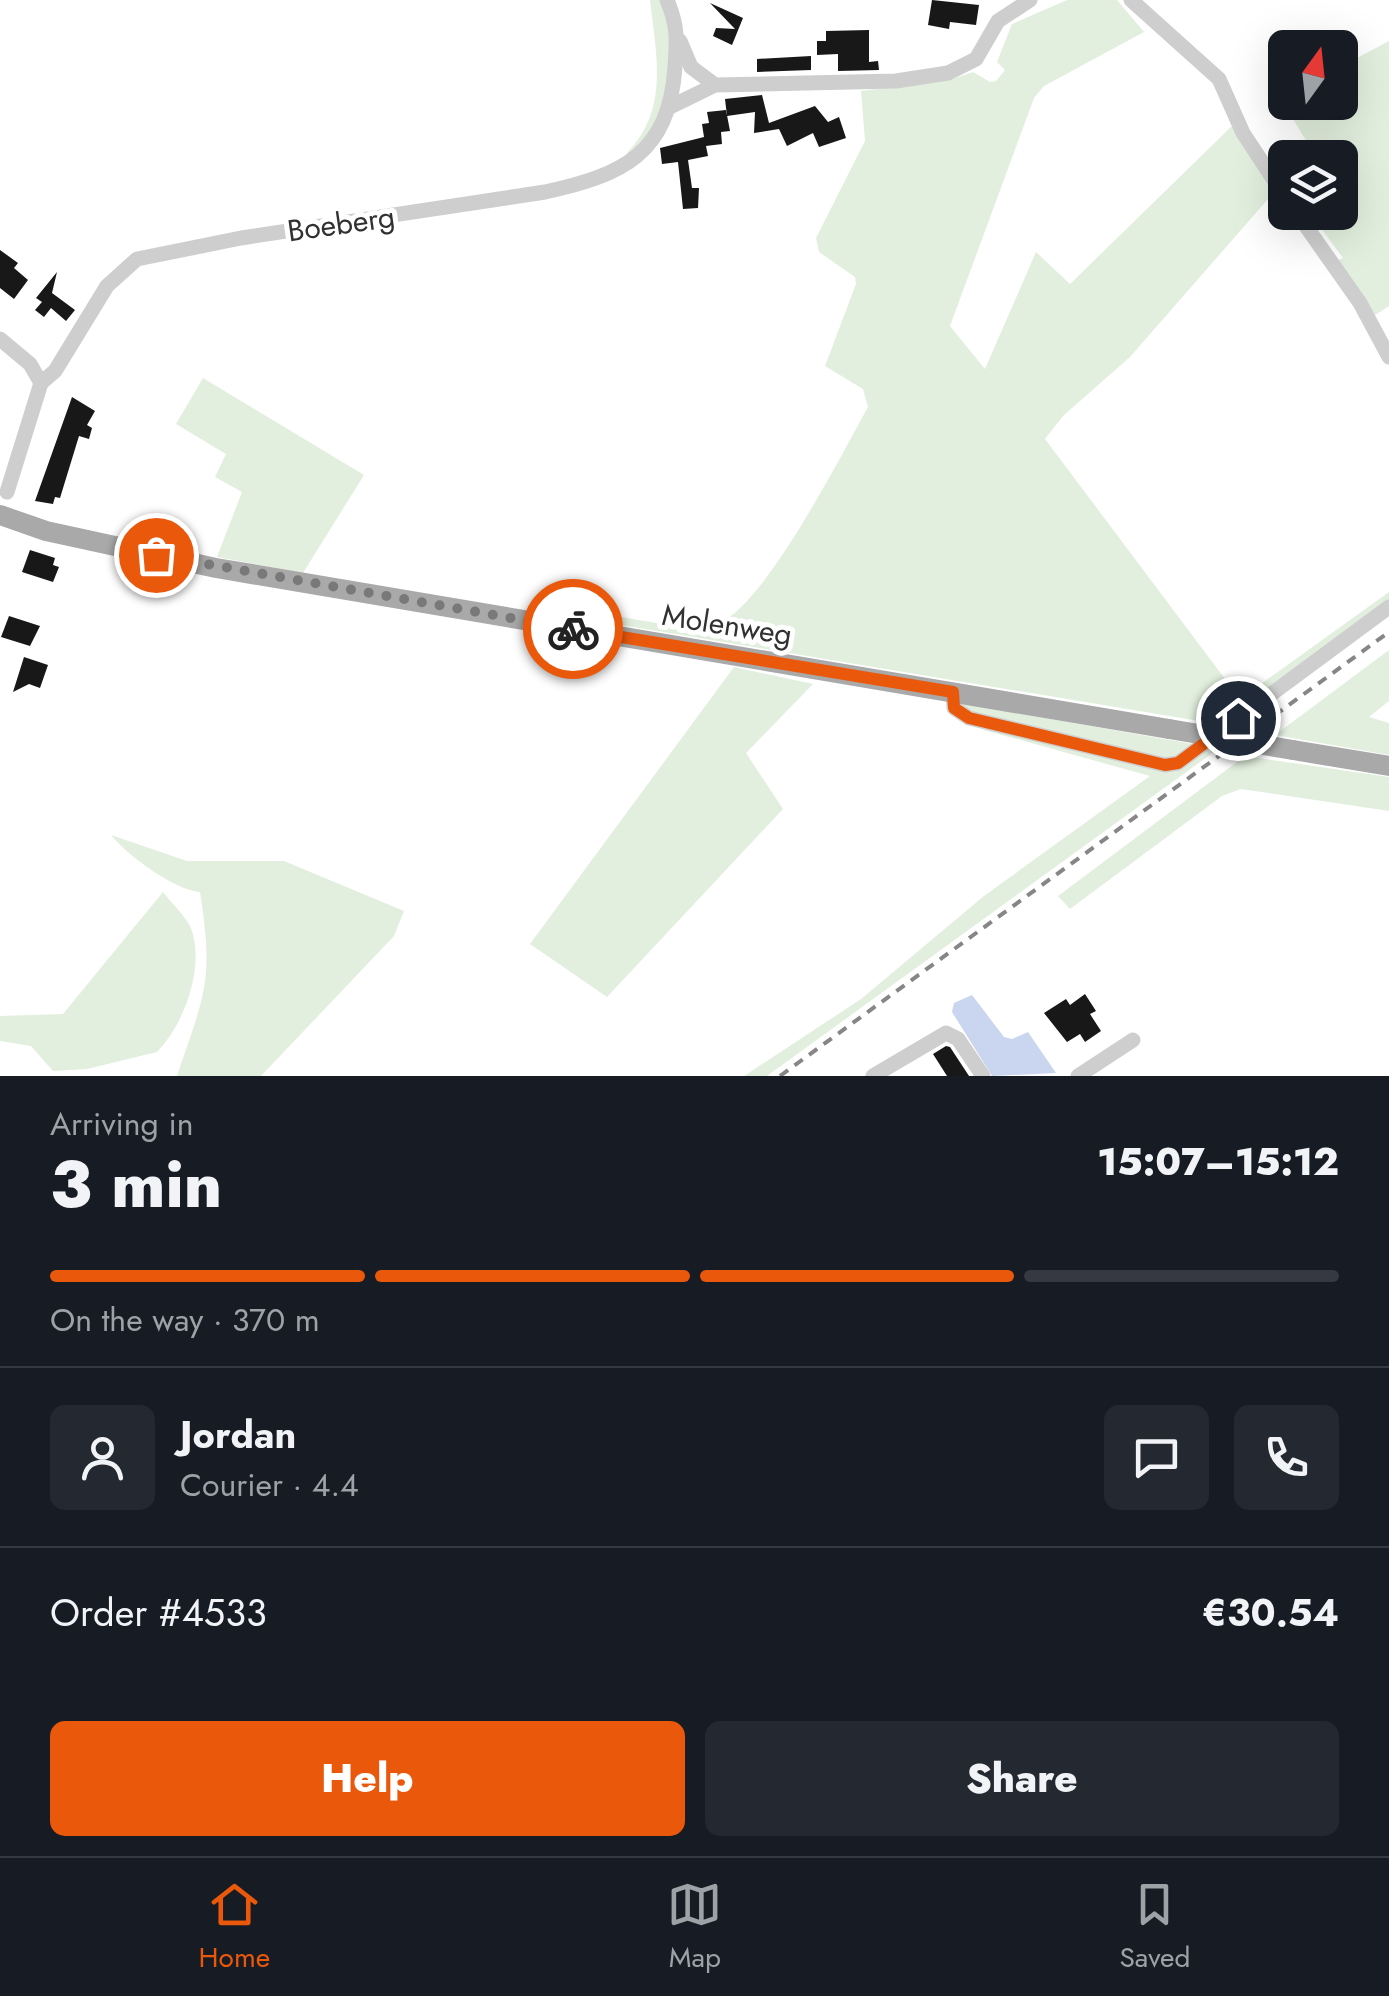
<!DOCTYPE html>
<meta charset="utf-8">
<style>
:root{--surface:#171b24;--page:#242831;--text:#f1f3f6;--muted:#9ea1a6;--line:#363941;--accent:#ea580c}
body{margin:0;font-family:Jost,sans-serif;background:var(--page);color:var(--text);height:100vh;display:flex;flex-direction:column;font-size:38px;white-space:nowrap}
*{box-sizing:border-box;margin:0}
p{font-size:32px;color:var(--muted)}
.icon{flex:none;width:55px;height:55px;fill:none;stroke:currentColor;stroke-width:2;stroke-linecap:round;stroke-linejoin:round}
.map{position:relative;height:1076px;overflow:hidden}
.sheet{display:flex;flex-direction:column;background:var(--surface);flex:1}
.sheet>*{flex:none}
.needle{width:65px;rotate:15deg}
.controls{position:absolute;left:1268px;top:30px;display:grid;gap:20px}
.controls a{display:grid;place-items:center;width:90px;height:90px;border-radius:15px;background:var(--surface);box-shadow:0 10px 40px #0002;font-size:50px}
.pin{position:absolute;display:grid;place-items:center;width:85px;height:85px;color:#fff;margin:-42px;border:5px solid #fff;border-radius:50%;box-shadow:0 2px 10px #0007}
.courier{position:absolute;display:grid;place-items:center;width:100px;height:100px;margin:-50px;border:8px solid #ea580c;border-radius:50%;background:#fff;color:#222;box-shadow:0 2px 12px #0007}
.headline em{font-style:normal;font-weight:800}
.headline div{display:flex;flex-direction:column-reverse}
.headline{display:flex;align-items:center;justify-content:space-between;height:170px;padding:0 50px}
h1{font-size:65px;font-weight:800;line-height:75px}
.bar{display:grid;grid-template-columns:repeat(4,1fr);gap:15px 10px;align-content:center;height:120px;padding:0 50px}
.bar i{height:12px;border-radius:8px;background:var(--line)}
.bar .selected{background:var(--accent)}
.bar p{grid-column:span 4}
.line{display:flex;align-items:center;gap:25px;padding:0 50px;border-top:2px solid var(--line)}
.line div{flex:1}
.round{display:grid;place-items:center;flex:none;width:105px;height:105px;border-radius:15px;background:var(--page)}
.action{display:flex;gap:20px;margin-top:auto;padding:20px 50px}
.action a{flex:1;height:115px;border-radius:15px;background:var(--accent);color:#fff;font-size:40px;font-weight:800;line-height:115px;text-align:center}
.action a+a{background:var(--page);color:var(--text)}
.menu{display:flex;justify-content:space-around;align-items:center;height:140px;border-top:2px solid var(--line);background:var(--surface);font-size:28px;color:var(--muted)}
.menu a{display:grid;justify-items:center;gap:5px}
.menu .selected{color:var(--accent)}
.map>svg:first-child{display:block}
.green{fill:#e2efde}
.water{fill:#cad5ef}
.building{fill:#181818}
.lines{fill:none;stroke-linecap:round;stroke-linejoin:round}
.minor{stroke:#cecece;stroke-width:15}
.major{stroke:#a9a9a9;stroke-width:20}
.rail{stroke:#868686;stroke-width:4;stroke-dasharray:10 8;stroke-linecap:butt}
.major-bridge{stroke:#a9a9a9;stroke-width:20}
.done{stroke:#797979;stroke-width:10;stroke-dasharray:0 18}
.route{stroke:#ea580c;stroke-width:12}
.labels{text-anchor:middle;stroke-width:10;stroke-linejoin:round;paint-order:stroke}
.street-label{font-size:30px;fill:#313131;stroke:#fff}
</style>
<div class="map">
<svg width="1389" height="1076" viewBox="0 0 1389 1076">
<rect width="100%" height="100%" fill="#fff"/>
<g class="green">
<path d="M 650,0 L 663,0 L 673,36 L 661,118 L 630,156 L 627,153 C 670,109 656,55 650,0 Z"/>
<path d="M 1067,0 L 1117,0 L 1144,32 L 1044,86 L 1034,98 L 950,326 L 985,369 L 1036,252 L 1070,284 L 1234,124 L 1276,190 L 1130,357 L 1063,416 L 1045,439 L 1240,699 L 1389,592 L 1389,602 L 1217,724 L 621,625 L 621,617 C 650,621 692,633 720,622 C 765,605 843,452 868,407 L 863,389 L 825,366 L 856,284 L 855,277 L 819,252 L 816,238 L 865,141 L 861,91 L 949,80 L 973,72 L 990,82 L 996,81 L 1005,70 L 997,62 L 1012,24 Z"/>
<path d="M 1389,41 L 1389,306 L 1372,317 L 1334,261 L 1343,258 L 1321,228 L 1347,210 L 1340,197 L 1340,158 L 1316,157 L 1287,109 L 1279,110 L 1275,102 L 1285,96 L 1285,102 L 1340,102 L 1340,67 Z"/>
<path d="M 203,378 L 364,475 L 303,573 L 217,557 L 242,492 L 215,477 L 226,454 L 176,424 Z"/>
<path d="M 1389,650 L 1389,701 L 1369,717 L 1389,723 L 1389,755 L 1275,735 Z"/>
<path d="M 734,667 L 813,684 L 746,753 L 783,809 L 607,997 L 530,944 Z"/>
<path d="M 962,705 L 965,704 L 1193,744 L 1169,761 L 969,713 Z"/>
<path d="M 985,726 L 1158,769 L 1208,748 L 1218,749 L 767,1076 L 744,1076 L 861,999 L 984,896 L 1150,776 L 984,730 Z"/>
<path d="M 1245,756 L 1389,777 L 1389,811 L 1241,789 L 1222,796 L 1070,909 L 1058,896 Z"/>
<path d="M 111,835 L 187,861 L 284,861 L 404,911 L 394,936 L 261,1076 L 177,1076 C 205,993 214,981 200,892 C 174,890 127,855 111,835 Z"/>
<path d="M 163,892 C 171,903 188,918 192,931 C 204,970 184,1024 157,1052 L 87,1069 L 53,1071 L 31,1046 L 0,1041 L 0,1016 L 63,1014 Z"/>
</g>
<path class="water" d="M 972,995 L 1004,1037 L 1012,1039 L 1028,1032 L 1056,1073 L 992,1076 L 952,1012 L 954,1003 Z"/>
<g class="building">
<path d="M 932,0 L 979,5 L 976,25 L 950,22 L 949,29 L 928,25 Z"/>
<path d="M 710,3 L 743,18 L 732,45 L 713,36 L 716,28 L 735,29 Z"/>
<path d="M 869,30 L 869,62 L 878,61 L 879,70 L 838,71 L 838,54 L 817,55 L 817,41 L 826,41 L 826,31 Z"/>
<path d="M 811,56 L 811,70 L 757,72 L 757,59 Z"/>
<path d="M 762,95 L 769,123 L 815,106 L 828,122 L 839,117 L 846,138 L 819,147 L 813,133 L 787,146 L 779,129 L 754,133 L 755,112 L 727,116 L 725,99 Z"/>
<path d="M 726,110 L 730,131 L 721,132 L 722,144 L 706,146 L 708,156 L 688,160 L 692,188 L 699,188 L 698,208 L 683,209 L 678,162 L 662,164 L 660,148 L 704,137 L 702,124 L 709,123 L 707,112 Z"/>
<path d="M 0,250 L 18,263 L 14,268 L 28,280 L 14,299 L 0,288 Z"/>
<path d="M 57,272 L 52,293 L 75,310 L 66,321 L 51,308 L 44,317 L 35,310 L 42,302 L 36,298 Z"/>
<path d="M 72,397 L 95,411 L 87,425 L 92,428 L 89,439 L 79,436 L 60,498 L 55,497 L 53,504 L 35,501 Z"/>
<path d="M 30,550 L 55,558 L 53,565 L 59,567 L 53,582 L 22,572 Z"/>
<path d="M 9,616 L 40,626 L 30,646 L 1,637 Z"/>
<path d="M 24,657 L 48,665 L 40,688 L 29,684 L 13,692 Z"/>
<path d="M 1085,994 L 1096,1011 L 1090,1014 L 1101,1031 L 1085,1042 L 1080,1034 L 1067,1042 L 1044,1013 L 1066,999 L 1070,1005 Z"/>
<path d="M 946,1046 L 950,1047 L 969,1076 L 947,1076 L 933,1054 Z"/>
</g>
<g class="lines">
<g class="minor">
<path d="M 1131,0 L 1219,79 L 1243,133 L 1285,197"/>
<path d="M 680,41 L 691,67 L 715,85"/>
<path d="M 670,107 L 715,85 L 896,81 L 948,73 L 976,59 L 998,21 L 1030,0"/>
<path d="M 1296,212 L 1360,303 L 1389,357"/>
<path d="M 0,339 L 30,364 L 41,383 L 7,492"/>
<path d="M 41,383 L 55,371 L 107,286 L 137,259 L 241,238 L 545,192 C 623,175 669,154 675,67 C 677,40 678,26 667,0"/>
<path d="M 953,693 L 954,708 L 969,718 L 1165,765 L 1178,763 L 1389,607"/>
<path d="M 873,1076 L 946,1033 L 958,1039 L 983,1076"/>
<path d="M 1078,1076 L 1133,1040"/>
</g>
<g class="major">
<path d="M 0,515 L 46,531 L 216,568 L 1169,729"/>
<path d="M 1293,750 L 1389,766"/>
</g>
<path class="rail" d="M 780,1076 L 1389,632"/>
<path class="major-bridge" d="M 1169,729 L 1293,750"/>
</g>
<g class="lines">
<path class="done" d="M 156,555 L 573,629"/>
<path class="route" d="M 573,629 L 953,692 L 954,708 L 969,718 L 1165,765 L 1178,763 L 1238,718"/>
</g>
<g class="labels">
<g class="street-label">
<text transform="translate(341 224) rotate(-8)" y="10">Boeberg</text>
<text transform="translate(727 625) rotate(9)" y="10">Molenweg</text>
</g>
</g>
</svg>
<div class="controls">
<a><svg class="needle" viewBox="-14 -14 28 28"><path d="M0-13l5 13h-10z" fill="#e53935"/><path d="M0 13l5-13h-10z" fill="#9ea1a6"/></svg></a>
<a><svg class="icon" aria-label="layers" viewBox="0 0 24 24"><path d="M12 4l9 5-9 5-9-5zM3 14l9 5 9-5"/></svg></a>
</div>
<div class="pin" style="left:156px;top:555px;background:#ea580c"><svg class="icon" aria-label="bag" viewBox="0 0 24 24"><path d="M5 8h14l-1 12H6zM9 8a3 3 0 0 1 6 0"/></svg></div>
<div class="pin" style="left:1238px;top:718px;background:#1f2937"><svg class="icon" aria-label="home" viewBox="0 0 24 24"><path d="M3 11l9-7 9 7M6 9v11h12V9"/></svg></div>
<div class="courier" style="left:573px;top:629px"><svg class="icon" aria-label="bike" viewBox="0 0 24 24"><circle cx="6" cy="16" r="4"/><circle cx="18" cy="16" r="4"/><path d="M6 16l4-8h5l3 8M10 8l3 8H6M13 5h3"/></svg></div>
</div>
<section class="sheet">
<div class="headline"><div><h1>3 min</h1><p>Arriving in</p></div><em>15:07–15:12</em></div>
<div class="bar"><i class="selected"></i><i class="selected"></i><i class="selected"></i><i></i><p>On the way · 370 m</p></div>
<div class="line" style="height:180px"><a class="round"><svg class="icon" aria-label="person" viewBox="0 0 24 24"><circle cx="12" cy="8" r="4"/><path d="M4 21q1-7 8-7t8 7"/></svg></a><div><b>Jordan</b><p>Courier · 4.4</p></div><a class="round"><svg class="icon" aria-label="chat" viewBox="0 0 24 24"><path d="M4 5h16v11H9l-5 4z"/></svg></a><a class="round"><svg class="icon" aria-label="phone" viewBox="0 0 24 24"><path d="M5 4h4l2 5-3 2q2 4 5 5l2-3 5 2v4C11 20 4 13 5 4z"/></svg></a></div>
<div class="line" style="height:130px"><div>Order #4533</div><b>€30.54</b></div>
<div class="action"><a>Help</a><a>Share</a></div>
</section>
<nav class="menu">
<a class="selected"><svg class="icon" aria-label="home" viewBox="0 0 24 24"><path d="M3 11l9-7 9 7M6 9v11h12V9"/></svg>Home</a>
<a><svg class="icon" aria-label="map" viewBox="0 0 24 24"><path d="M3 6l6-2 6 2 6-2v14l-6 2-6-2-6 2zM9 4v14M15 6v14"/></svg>Map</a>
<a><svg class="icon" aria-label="saved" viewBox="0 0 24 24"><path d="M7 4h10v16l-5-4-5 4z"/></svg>Saved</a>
</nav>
